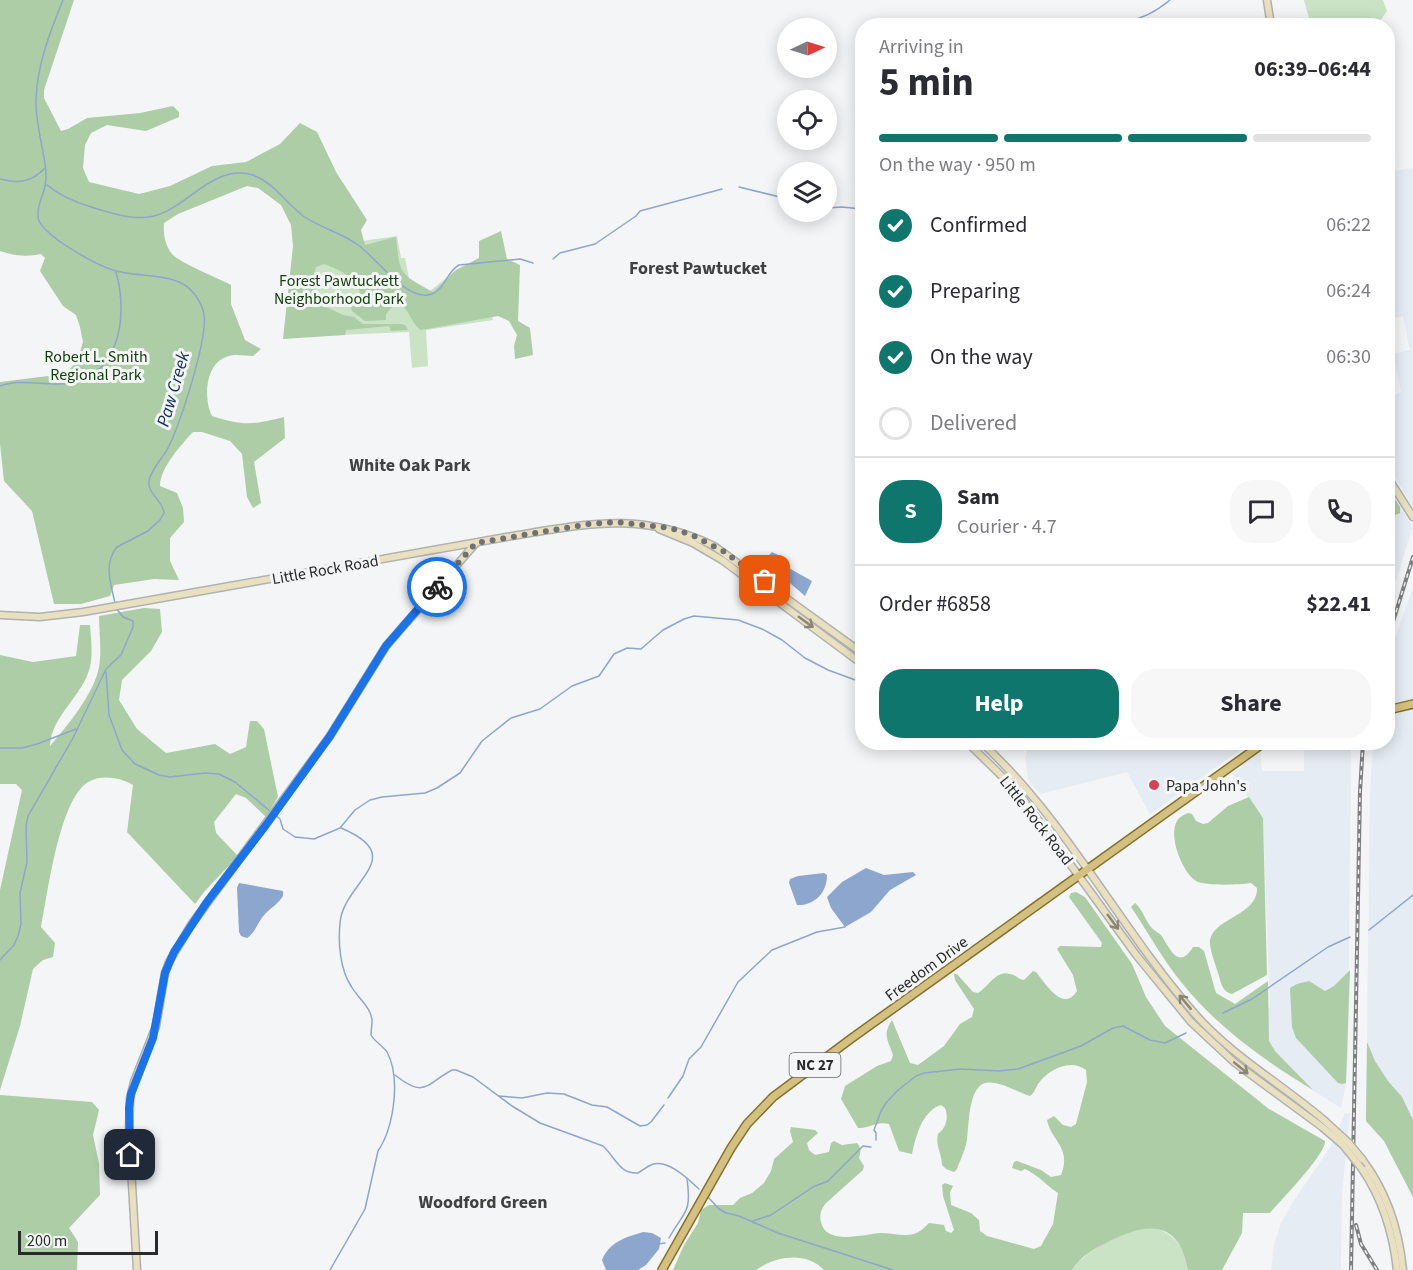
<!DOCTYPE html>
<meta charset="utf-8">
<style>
:root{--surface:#fff;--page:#f7f7f7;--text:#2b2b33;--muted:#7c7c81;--line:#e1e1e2;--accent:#0f766e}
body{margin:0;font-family:"Source Sans 3",sans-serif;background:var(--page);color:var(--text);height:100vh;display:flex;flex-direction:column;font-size:22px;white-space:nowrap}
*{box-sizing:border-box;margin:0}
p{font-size:20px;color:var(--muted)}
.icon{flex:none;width:33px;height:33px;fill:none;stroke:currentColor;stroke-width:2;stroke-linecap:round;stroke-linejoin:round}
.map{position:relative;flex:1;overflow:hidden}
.sheet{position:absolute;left:855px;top:18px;width:540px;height:732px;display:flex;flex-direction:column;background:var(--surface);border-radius:24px;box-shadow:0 3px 15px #0003}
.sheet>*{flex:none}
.needle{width:39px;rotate:86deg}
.buttons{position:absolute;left:777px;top:18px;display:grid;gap:12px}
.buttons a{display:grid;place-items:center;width:60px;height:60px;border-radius:50%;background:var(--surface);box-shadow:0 3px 15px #0003;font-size:30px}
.scale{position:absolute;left:18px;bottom:15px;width:140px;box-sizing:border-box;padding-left:6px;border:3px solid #2a2a2b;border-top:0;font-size:16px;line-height:21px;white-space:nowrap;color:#2a2a2b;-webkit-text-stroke:4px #f4f5f6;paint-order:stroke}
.pin{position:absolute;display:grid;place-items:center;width:51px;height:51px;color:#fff;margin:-26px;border-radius:12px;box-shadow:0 3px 9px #0006}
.courier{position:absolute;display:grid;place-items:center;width:60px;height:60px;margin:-30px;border:4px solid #1a73e8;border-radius:50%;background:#fff;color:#222;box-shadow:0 2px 8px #0007}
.summary em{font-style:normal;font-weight:700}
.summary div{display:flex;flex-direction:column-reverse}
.summary{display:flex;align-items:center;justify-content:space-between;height:102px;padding:0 24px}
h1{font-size:39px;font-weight:700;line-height:45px}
.bar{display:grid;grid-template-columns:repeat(4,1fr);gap:9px 6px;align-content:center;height:72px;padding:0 24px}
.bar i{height:8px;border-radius:4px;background:var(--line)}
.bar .on{background:var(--accent)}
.bar p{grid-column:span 4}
.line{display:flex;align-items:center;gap:15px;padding:0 24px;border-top:2px solid var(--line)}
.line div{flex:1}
.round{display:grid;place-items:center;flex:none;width:63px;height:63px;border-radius:24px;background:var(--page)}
ol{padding:0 24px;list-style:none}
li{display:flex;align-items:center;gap:18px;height:66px}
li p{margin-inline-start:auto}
li .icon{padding:6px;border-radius:50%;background:var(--accent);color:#fff;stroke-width:4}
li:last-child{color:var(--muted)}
li i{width:33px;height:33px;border:3px solid var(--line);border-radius:50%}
.action{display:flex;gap:12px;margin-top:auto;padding:12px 24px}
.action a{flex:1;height:69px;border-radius:24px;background:var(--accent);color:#fff;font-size:24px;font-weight:700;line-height:69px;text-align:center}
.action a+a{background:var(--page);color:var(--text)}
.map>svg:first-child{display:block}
.built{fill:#e5ecf3}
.green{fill:#c9e3c4}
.forest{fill:#accda6}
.water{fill:#8da6cd}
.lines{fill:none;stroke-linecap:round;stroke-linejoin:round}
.stream{stroke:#8da6cd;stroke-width:1.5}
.secondary-casing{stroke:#b0b1b1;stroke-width:9}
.primary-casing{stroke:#86712c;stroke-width:10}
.secondary{stroke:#e9e0c0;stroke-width:6}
.primary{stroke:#d4c181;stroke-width:7}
.rail-casing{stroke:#7e7f80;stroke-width:4}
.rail{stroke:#f4f5f6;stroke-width:1.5;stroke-dasharray:4.5;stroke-linecap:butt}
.secondary-bridge-casing{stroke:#b0b1b1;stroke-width:9;stroke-linecap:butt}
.secondary-bridge{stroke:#e9e0c0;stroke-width:6}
.oneway{stroke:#8a8576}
.done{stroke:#717172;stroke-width:6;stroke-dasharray:0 10.8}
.route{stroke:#1a73e8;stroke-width:8}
.poi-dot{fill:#d44459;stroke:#f4f5f6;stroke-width:2}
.labels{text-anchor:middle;stroke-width:6;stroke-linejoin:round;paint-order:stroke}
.shield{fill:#f4f5f6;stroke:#676768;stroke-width:1.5}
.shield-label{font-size:15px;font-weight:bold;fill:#2a2a2b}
.park-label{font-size:16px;fill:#113d08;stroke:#f4f5f6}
.street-label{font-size:16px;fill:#2a2a2b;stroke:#f4f5f6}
.poi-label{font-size:16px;fill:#2a2a2b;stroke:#f4f5f6;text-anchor:start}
.neighbourhood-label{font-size:18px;font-weight:bold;fill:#414142;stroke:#f4f5f6}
.water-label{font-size:18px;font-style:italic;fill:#123060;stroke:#f4f5f6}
</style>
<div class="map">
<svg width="1413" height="1270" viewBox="0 0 1413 1270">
<rect width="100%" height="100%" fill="#f4f5f6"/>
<g class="built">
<path d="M 1413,168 L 1413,507 L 1388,466 L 1388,399 L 1401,392 L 1393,354 L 1410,350 L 1403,316 L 1388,319 L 1388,172 Z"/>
<path d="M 1388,488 L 1413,527 L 1388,604 Z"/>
<path d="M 1413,588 L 1413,699 L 1388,704 L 1388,657 Z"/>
<path d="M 1413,708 L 1413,1197 L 1384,1141 L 1366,1121 L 1370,794 L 1373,743 L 1388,742 L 1388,715 Z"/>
<path d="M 1029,743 L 1029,742 L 1250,743 L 1150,814 L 1127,772 L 1040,794 L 1028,780 L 1025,758 Z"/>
<path d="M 1304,743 L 1351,743 L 1348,1054 L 1346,1083 L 1341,1108 L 1277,1068 L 1239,1038 L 1210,1013 L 1189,978 L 1255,1015 L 1270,1007 L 1263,818 L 1232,774 L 1260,750 L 1262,771 L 1304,771 Z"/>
<path d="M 1345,1113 L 1350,1114 L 1342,1194 L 1341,1270 L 1271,1270 L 1274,1245 L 1280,1225 L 1291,1205 L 1333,1143 Z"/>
</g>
<g class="green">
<path d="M 1304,0 L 1383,0 L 1387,11 L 1377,25 L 1312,25 L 1310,22 Z"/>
<path d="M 297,177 L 349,243 L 397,236 L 401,258 L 405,258 L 414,304 L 456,270 L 479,266 L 493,320 L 426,330 L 428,366 L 412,368 L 409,332 L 289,337 Z"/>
<path d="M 1155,1228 C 1176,1234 1185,1250 1188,1270 L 1072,1270 C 1083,1253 1115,1234 1136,1229 C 1142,1228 1149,1228 1155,1228 Z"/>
</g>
<g class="forest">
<path d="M 0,0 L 74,0 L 44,90 L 44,98 L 61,131 L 68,129 L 87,118 L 140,113 L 173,106 L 179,112 L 179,117 L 146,131 L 107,125 L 91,133 L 85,145 L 83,168 L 89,182 L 139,194 L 170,186 L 212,166 L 246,162 L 280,144 L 300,123 L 317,132 L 336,172 L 367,220 L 361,230 L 365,245 L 396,237 C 400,276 399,273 433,292 L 456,270 L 479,258 L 479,241 L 501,231 L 507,259 L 520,265 L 518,321 L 530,328 L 533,355 L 515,359 L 514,346 L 517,335 L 509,321 L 498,316 L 421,330 C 411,324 410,309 399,304 L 391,308 L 386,314 L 386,320 L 365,321 L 352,311 L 351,307 L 360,299 C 362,279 340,270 324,264 L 316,267 C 313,277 313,298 320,306 L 326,307 L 343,315 L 354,317 L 363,324 L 401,324 L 405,325 L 408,330 L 391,331 L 389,326 L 346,330 L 345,335 L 283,339 L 293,246 L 291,225 L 281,205 L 258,188 L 247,186 L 178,214 L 164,223 C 163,234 165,245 172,254 C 180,263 218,278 231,285 L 231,304 L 245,340 L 261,349 L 253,356 C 246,356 236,354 229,356 C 205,362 203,398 212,416 C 243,426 252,425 284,417 L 285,438 L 254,462 L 261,503 L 253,508 L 247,497 L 242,454 L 230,441 L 202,432 L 193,432 C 181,445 160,468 160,486 L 177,493 L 183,508 L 184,522 L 170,538 L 170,561 L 179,580 L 154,579 L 114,585 L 110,596 L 81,604 L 54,604 L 32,511 L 4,481 L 0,444 L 0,382 L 64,374 L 77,362 L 83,342 L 80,327 L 76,315 L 63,306 L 40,271 L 45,258 L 41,254 C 27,257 14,256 0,251 Z"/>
<path d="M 1388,488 L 1400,507 L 1400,513 L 1388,518 Z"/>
<path d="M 144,608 L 160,609 L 162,632 L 151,651 L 122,680 L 119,700 L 137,729 L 166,753 L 215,744 L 230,754 L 246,747 L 250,721 L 257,721 L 264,729 L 278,797 L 266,817 L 246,798 L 236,794 L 214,822 L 216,833 L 238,856 L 204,892 L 195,904 L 127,832 L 133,785 C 121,778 102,774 88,782 C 59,800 48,893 41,927 L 55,943 L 53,957 L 43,960 L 33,969 L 20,1026 L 0,1090 L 0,890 L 22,790 L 16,784 L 0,784 L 0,655 L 33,662 L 76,656 L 80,625 L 90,625 C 91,638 93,655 90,667 C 83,696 51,716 50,746 C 68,725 94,694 99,667 C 102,651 99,632 99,616 Z"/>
<path d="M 1249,797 L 1263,818 L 1267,975 L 1232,994 C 1223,992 1221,984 1219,976 C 1216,966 1211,954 1210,944 C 1209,918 1258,917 1257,888 L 1251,883 C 1239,885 1205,886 1196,881 C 1182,872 1168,836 1177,821 C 1179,817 1184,815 1188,813 L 1192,814 L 1196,821 L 1203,824 L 1208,823 L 1228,806 Z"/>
<path d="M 1076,892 L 1085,897 L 1132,964 L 1146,997 L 1165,1026 L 1269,1109 L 1325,1141 C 1326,1154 1281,1200 1270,1213 L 1243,1213 L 1242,1233 L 1222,1270 L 1188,1270 C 1179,1219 1146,1222 1108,1242 C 1093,1249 1081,1256 1072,1270 L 824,1270 C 806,1251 776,1256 756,1270 L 673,1270 L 684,1245 L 698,1223 L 701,1210 L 709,1205 L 733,1205 L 740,1198 L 752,1193 L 764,1183 L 771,1171 L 774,1159 L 793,1142 L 790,1131 L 791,1127 L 815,1130 L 818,1133 L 807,1143 L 809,1150 L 815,1155 L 829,1152 L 831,1143 L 834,1141 L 842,1145 L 857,1143 C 861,1148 861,1151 859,1158 L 864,1166 L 863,1170 L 825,1204 C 821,1210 819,1215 821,1222 C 826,1246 864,1234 881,1233 C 892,1233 903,1237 914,1234 C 920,1232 925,1227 929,1223 L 944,1225 L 946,1231 L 951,1233 L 954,1230 L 943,1196 L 942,1185 L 945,1183 L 953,1186 L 950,1192 L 951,1205 L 971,1213 L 979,1220 L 980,1231 L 987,1236 L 1034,1249 L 1041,1246 L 1053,1224 L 1058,1193 C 1046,1185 1038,1175 1025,1169 L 1021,1171 L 1012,1168 L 1014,1162 L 1017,1161 L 1041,1170 L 1051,1177 L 1061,1175 C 1072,1147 1051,1141 1047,1120 L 1054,1116 L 1063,1125 L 1071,1127 L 1076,1124 L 1087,1082 L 1086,1070 C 1070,1058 1048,1070 1038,1084 C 1035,1089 1035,1092 1030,1096 C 1017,1092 998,1080 985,1083 C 968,1088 969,1126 967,1139 C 966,1149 960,1160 957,1169 L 954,1172 L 946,1169 L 942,1165 C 942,1154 935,1145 938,1134 C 946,1128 949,1118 945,1108 L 941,1105 C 922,1111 916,1136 912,1154 L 899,1151 L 889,1124 C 875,1121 869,1129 858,1128 L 841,1099 L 845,1086 L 877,1066 L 891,1061 L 893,1055 C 888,1040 882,1035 892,1020 L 910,1063 L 918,1065 L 944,1046 L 960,1024 L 972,1017 L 974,1009 L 955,980 L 954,974 L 957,974 L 973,992 L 978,993 C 988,987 997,969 1010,974 C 1016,975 1018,979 1024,980 L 1033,971 L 1036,972 C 1046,984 1063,1013 1077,991 L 1073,975 L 1057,949 L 1060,946 L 1101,947 L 1102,943 L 1069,897 L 1071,893 Z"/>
<path d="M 1135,903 C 1144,910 1145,923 1154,930 C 1156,932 1159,933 1161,935 C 1170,948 1178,971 1193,947 L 1199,947 L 1204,951 L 1216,993 L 1235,1004 L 1268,981 L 1269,1041 L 1275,1051 L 1313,1090 C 1265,1061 1217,1027 1182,983 C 1163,960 1148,932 1131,907 Z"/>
<path d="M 1350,970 L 1346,1083 L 1342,1084 L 1338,1083 L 1296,1038 L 1292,1027 L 1290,988 L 1297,984 L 1309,981 L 1325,991 L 1334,986 Z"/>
<path d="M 1367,1042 L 1375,1061 L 1388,1081 L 1402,1097 L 1413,1120 L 1413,1197 L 1384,1141 L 1366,1121 Z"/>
<path d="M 0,1095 L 92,1102 L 99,1110 L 93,1135 L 99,1163 L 100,1195 L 69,1228 L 78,1242 L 77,1270 L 0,1270 Z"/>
</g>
<g class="water">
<path d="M 772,552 L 778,555 L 778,562 L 812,581 L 805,596 L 769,565 L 767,560 L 769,555 Z"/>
<path d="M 866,868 L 884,875 L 913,872 L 916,875 L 890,890 L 871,912 L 845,927 L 831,908 L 827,897 L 842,882 Z"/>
<path d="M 824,873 L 827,875 C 827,893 814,906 797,905 L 789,883 L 790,879 L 798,876 Z"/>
<path d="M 239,883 L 283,891 L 283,896 C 278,904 272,907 265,914 C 258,921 256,932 247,938 L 241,936 L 239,932 L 237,888 Z"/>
<path d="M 643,1232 L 652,1233 L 661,1238 L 659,1249 L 646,1265 L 638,1270 L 606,1270 L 602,1260 C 609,1242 626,1237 643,1232 Z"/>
</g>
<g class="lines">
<g class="stream">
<path d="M 63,0 C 50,32 37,65 36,100 C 35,116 42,146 45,163 C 46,171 47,178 45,186 C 43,197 35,209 39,221 C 43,230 54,237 62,243 C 77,253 93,263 110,269 C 145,282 187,265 203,310 C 211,332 180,423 169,446 C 164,457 151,469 149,481 C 147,493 163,501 164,513 L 160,520 L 148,531 L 117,547 C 103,564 111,584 115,603"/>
<path d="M 1089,26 C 1102,19 1113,22 1127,21 C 1143,19 1158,10 1170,0"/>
<path d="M 0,179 C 18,184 32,182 45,168"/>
<path d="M 47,185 C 60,196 75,202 91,207 C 111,213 133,221 154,216 C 188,207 214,163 253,175 C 274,183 285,202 302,215 C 319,228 341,232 358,245 C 376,257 407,303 432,294 C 445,289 447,271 459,265 L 520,259 L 533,263"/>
<path d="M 739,187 L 788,199"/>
<path d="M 826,208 L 842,207 L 862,209"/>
<path d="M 553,259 L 560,253 L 595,244 L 636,216 L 640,211 L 722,189"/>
<path d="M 0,386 C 19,379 41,385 61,384 C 119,381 129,318 116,272"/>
<path d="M 106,672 L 109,715 L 122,750 L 135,764 L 159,775 L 170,777 L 205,773 L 219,774 L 235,782 L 270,811"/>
<path d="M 0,748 L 22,748 L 37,744 L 76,729"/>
<path d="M 274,814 L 280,819 L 283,829 L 295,837 L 314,839 L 340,828 L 355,810 L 370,800 L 382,797 L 425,793 L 437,788 L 460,773 L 482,741 L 511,718 L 540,709 L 572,686 L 599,676 L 614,654 L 627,648 L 641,649 L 663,630 L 684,619 L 694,616 L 738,620 L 762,629 L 782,640 L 805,658 L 828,670 L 858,681 L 862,688"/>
<path d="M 1369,930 L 1413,895"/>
<path d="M 0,960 L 14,945 L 18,936 L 21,924 L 20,893 L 27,862 L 26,826 L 28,816 L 73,738 L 106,669 L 121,655 L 133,627 L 133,621 L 123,617 L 116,608"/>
<path d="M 1223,1013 L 1252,999 L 1328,947 L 1350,937"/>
<path d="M 395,1075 C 425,1099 426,1084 452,1070 L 456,1070 L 473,1077 L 512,1106 L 540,1123 L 603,1146 C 615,1157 619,1174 638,1173 C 642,1171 646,1167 651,1165 C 667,1158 688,1179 699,1189"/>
<path d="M 499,1096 L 522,1098 L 547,1093 L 564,1094 L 592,1105 L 607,1107 L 640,1126 L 647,1125 L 651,1122 L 664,1105"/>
<path d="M 668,1098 L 683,1076 L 689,1059 L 701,1047 L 738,982 L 772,950 L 817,932 L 845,927"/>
<path d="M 876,1140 L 876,1133 L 874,1130 L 881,1111 L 886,1103 L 897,1091 L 916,1076 L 924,1073 L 960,1069 L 999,1071 L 1018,1069 L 1081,1046 L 1113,1028 L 1123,1026 L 1150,1040 L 1165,1043 L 1186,1033"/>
<path d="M 708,1197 L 719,1209 L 726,1213 L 739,1216 L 778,1233 L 893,1270"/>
<path d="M 753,1221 L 771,1215 L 813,1187 L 828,1181 L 863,1146 L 871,1147"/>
<path d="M 669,1238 C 684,1211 692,1214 687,1179"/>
<path d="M 658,1244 L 665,1243"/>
<path d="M 330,1270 L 365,1209 L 378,1151 C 394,1127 401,1078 387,1052 C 383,1046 375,1042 371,1035 C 371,1031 372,1026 372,1021 C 372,1008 357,997 351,986 C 340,969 338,943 340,923 C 343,882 411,857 341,828"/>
</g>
<defs>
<g id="secondary">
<path d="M 1267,0 L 1271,26"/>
<path d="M 1388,478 L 1413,517"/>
<path d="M 659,529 L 693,543 L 722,560 L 862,664"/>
<path d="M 0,615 L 40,617 L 83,612 L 518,535 C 591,523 644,512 714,546 L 862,653"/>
<path d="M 967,742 L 1017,791 L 1137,956 L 1191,1022 L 1235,1063 L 1322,1127"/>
<path d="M 981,742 C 1067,821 1119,927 1195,1014 C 1233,1057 1282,1084 1325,1121"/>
<path d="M 1362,1159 C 1387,1192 1399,1229 1403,1270"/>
<path d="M 1362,1169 C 1383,1200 1393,1233 1397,1270"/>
<path d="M 137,1270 L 129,1133 L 130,1098 L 134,1082 L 156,1026 L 165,973 L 169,962 L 191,925 L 330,736 L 386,646 L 476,543"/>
</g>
<g id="primary">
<path d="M 1388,710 L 1413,704"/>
<path d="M 662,1270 L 731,1148 L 747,1124 L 773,1097 L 852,1038 L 1265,742"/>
</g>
</defs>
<use href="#secondary" class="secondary-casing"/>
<use href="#primary" class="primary-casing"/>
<use href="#secondary" class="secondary"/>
<use href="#primary" class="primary"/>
<defs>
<g id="rail">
<path d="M 1388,638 L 1413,557"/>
<path d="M 1356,1225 L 1361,1244 L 1377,1270"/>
<path d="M 1351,1270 L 1360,792 L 1363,742"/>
</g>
</defs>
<use href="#rail" class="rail-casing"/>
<use href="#rail" class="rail"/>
<defs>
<g id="secondary-bridge">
<path d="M 1325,1121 L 1349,1143 L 1362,1159"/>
<path d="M 1322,1127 L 1343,1145 L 1362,1169"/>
</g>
</defs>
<use href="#secondary-bridge" class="secondary-bridge-casing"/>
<use href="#secondary-bridge" class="secondary-bridge"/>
</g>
<defs><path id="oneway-shaft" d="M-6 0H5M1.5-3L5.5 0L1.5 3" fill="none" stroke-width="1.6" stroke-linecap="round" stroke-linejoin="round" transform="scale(1.5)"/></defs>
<g class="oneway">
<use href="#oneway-shaft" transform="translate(806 622) rotate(36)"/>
<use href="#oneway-shaft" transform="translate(1113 922) rotate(54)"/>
<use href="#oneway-shaft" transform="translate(1185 1002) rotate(-130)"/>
<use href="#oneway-shaft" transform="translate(1241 1068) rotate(39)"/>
</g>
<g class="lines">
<path class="done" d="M 437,587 L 476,543 L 589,524 L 616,522 L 670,528 L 692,535 L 723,551 L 765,581"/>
<path class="route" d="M 130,1155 L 129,1108 L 131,1094 L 153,1038 L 165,973 L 174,952 L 207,902 L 266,825 L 330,736 L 386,646 L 437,587"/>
</g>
<circle class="poi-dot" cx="1154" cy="785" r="6"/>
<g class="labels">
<rect class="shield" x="789.5" y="1053" width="51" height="24" rx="4.5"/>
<g class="shield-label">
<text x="815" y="1070">NC 27</text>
</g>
<g class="park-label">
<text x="339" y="286">Forest Pawtuckett<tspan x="339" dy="18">Neighborhood Park</tspan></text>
<text x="96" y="362">Robert L. Smith<tspan x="96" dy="18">Regional Park</tspan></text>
</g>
<g class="street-label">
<text transform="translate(325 569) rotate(-10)" y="6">Little Rock Road</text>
<text transform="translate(1037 820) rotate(52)" y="6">Little Rock Road</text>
<text transform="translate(926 968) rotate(-36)" y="6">Freedom Drive</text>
</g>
<g class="poi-label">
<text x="1166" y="791">Papa John's</text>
</g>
<g class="neighbourhood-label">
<text x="698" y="274">Forest Pawtucket</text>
<text x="410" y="471">White Oak Park</text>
<text x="483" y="1208">Woodford Green</text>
</g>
<g class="water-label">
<text transform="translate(173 389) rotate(-74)" y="6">Paw Creek</text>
</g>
</g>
</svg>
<div class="buttons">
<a><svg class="needle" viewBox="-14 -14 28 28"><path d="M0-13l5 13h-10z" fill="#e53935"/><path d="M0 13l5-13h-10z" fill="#7c7c81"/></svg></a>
<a><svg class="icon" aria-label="locate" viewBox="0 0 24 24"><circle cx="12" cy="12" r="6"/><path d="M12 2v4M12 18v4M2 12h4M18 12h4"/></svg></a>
<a><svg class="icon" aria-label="layers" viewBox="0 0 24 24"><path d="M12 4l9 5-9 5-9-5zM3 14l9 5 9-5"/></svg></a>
</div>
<div class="scale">200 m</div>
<div class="pin" style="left:765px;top:581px;background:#ea580c"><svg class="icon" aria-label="bag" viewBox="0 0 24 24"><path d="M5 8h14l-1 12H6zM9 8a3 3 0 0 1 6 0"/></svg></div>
<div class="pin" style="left:130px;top:1155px;background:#1f2937"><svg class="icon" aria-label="home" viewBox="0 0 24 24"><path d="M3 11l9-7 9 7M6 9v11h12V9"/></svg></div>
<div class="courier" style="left:437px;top:587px"><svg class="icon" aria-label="bike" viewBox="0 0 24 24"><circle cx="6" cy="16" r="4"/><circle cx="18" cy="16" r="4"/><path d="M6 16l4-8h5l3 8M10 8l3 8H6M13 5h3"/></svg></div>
<section class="sheet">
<div class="summary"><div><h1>5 min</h1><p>Arriving in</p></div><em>06:39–06:44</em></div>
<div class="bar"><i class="on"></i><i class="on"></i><i class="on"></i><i></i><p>On the way · 950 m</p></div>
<ol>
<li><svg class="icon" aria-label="check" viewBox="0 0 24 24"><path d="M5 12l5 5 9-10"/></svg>Confirmed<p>06:22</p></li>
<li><svg class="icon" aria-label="check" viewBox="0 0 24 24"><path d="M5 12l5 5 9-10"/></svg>Preparing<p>06:24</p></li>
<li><svg class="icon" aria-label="check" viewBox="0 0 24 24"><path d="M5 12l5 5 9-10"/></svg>On the way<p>06:30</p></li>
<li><i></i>Delivered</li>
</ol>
<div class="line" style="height:108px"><b class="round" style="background:var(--accent);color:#fff">S</b><div><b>Sam</b><p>Courier · 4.7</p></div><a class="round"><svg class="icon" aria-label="chat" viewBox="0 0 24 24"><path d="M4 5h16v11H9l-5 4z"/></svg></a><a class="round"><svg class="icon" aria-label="phone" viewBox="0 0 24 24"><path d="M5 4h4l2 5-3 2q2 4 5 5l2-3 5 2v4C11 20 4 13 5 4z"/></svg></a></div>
<div class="line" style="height:78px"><div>Order #6858</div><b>$22.41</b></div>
<div class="action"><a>Help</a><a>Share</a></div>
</section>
</div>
